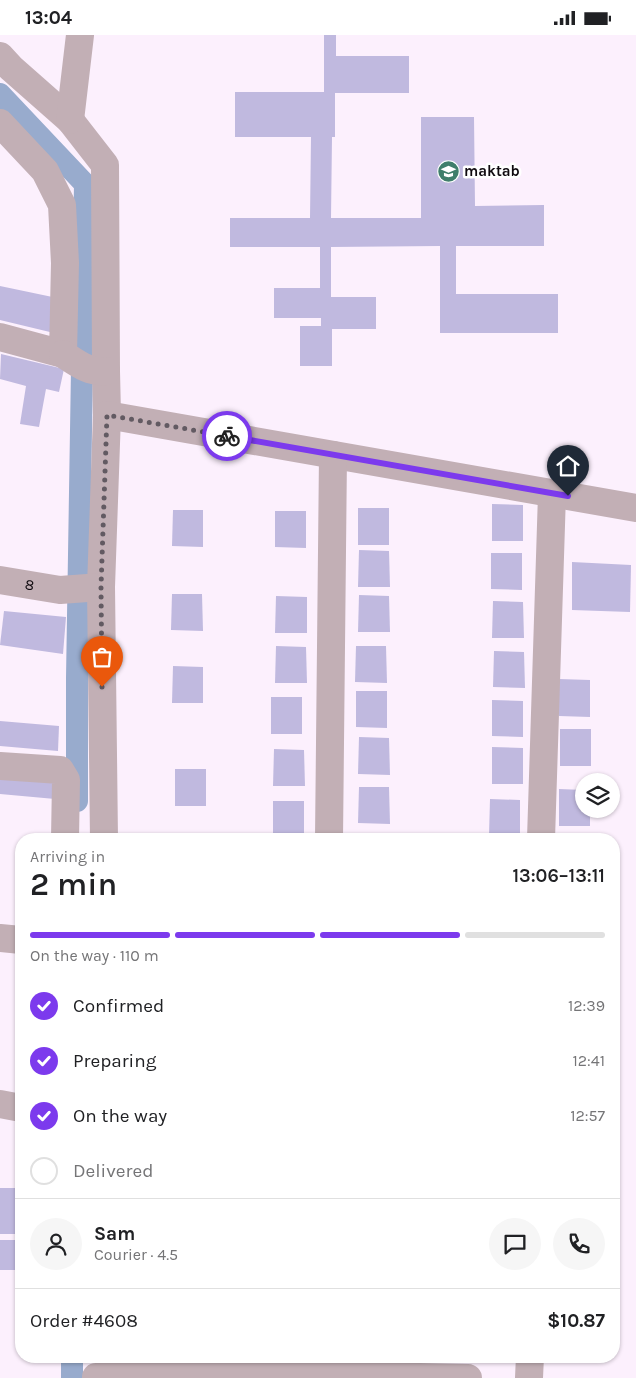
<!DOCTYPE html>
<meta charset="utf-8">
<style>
:root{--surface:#fff;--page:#f6f6f6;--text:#202124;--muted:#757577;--line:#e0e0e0;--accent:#7c3aed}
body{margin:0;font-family:Karla,sans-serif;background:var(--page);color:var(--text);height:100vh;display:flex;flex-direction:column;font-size:19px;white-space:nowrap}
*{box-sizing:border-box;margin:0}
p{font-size:16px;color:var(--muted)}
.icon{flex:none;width:28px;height:28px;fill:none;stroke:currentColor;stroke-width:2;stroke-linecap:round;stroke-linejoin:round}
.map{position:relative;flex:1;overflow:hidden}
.side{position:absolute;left:15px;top:798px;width:605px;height:530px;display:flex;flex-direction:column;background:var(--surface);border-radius:20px;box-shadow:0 1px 4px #0004}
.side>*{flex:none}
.buttons{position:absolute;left:575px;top:738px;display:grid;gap:10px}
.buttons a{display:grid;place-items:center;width:45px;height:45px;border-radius:50%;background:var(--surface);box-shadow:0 1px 4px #0004;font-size:25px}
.pin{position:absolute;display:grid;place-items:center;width:42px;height:42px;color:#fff;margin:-51px -21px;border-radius:50% 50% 50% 0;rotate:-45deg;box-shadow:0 0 5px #0007}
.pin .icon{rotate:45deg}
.courier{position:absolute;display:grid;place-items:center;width:50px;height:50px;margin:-25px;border:4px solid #7c3aed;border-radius:50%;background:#fff;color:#222;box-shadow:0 1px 6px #0007}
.overview em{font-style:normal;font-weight:600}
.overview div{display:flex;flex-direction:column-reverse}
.overview{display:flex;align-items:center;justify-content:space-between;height:85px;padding:0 15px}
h1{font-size:32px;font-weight:600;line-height:38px}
.bar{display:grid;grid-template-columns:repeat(4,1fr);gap:8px 5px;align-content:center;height:60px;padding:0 15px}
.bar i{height:6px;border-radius:4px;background:var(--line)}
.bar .selected{background:var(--accent)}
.bar p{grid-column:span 4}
.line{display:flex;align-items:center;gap:12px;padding:0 15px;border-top:1px solid var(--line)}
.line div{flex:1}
.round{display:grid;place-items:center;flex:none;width:52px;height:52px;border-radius:26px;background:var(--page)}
ol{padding:0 15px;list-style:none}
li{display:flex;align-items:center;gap:15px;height:55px}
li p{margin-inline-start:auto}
li .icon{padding:5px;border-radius:50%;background:var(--accent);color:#fff;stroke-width:4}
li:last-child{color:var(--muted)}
li i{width:28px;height:28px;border:2px solid var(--line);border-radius:50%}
.status{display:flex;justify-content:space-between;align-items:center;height:35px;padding:0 25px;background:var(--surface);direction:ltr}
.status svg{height:14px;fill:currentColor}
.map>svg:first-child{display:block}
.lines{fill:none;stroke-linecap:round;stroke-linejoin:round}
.canal{stroke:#98abcd;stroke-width:22}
.building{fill:#c0b9df}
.minor{stroke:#c2afb5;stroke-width:28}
.done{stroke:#625a62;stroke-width:5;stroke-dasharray:0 9}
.route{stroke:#7c3aed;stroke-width:6}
.labels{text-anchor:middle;stroke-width:5;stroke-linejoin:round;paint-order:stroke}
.poi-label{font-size:15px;font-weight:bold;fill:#0f0a0f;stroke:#fff;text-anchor:start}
.street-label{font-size:15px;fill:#0f0a0f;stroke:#fff}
</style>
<div class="status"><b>13:04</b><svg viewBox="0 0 49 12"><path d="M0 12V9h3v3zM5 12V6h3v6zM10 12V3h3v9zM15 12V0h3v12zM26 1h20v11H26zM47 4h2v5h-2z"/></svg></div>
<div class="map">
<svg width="636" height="1343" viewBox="0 0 636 1343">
<rect width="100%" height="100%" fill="#fcf0fd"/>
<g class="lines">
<g class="canal">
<path d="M 0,59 L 85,149 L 77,643 L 77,766"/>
<path d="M 72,1343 L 72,1321"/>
</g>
</g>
<g class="building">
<path d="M 324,0 L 336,0 L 336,21 L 409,21 L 409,58 L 335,58 L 335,102 L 332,102 L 331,183 L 421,183 L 421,82 L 474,82 L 475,171 L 544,170 L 544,211 L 456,211 L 456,259 L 558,259 L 558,298 L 440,298 L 440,211 L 331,212 L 331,262 L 376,262 L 376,294 L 332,294 L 332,331 L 300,331 L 300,291 L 321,291 L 321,283 L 274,283 L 274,253 L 320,253 L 320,212 L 230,212 L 230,183 L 310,183 L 311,102 L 235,102 L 235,57 L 324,57 Z"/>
<path d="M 0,251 L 62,264 L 54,298 L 0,285 Z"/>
<path d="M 1,319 L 64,334 L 59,357 L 46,354 L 39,392 L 20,389 L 26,351 L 0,344 Z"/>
<path d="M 492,469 L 523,470 L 523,506 L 492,506 Z"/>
<rect x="358" y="473" width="31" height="37"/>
<path d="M 173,475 L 203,475 L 203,512 L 172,511 Z"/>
<path d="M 275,476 L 306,476 L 306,513 L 275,512 Z"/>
<path d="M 359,515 L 389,516 L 390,552 L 358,552 Z"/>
<path d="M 491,518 L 522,518 L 522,555 L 491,554 Z"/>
<path d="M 572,527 L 631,530 L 630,577 L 572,575 Z"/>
<path d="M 172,559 L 202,559 L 203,596 L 171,595 Z"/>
<path d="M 359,560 L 389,561 L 390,597 L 358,597 Z"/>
<path d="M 276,561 L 307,562 L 307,598 L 275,598 Z"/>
<path d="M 493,566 L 523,567 L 524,603 L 492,603 Z"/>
<path d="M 4,576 L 66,582 L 63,619 L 0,610 Z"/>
<path d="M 276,611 L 306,612 L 307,648 L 275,648 Z"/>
<path d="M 356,611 L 386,611 L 387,648 L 355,647 Z"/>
<path d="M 494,616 L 524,617 L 525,653 L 493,652 Z"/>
<path d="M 173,631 L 203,632 L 203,668 L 172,668 Z"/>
<path d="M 559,644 L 590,645 L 590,682 L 559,681 Z"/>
<path d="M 356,656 L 387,656 L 387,693 L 356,692 Z"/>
<rect x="271" y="662" width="31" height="37"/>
<path d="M 492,665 L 523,666 L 523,702 L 492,701 Z"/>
<path d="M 0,686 L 59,691 L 58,716 L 0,711 Z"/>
<rect x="560" y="694" width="31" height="37"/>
<path d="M 359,702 L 389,703 L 390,740 L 358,739 Z"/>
<path d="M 492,712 L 523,713 L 523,749 L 492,749 Z"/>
<path d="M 274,714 L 304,715 L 305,751 L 273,751 Z"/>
<path d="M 0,734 L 57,739 L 55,764 L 0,759 Z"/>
<rect x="175" y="734" width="31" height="37"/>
<path d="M 359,752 L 389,752 L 390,789 L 358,788 Z"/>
<path d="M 559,754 L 584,755 L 584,774 L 590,774 L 590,791 L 559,791 Z"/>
<path d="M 490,764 L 520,765 L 520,801 L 489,801 Z"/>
<rect x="273" y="766" width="31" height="37"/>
<path d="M 358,800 L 388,800 L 388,804 L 357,804 Z"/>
<rect x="16" y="1084" width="5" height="35"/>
<rect x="0" y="1153" width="21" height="46"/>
<rect x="0" y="1205" width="21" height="30"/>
<rect x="276" y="1321" width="32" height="5"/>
<rect x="549" y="1321" width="32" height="3"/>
</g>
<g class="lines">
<g class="minor">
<path d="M 0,21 L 11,33 L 70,85 L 105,130 L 106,336 L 107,380 L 101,552 L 104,804"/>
<path d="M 70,85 L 80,0"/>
<path d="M 0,88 L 45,136 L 62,170 L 65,228 L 63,319 L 0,302"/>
<path d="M 63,319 C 77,328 89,338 106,336"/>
<path d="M 107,380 L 636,473"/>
<path id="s1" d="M 0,545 L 60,555 L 101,552"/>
<path d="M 0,731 L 60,735 L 66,745 L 65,804"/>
<path d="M 329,804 L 333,420"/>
<path d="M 541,804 L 552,459"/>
<path d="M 0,903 L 21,905"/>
<path d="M 0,1069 L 21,1073"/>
<path d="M 96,1342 L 325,1340 L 468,1343"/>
<path d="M 529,1343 L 530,1321"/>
</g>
</g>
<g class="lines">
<path class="done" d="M 102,652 L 101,552 L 107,380 L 227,401"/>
<path class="route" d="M 227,401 L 568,461"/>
</g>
<defs>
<symbol id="school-disc" viewBox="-11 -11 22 22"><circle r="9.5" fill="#3f7e6b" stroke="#fff"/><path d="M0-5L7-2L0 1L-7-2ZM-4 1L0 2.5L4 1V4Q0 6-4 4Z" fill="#fff"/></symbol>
</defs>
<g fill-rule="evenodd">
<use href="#school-disc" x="436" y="124" width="25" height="25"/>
</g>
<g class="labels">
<g class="poi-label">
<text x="464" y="141">maktab</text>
</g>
<g class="street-label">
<text dy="5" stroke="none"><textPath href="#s1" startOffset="30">8</textPath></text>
</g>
</g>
</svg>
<div class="buttons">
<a><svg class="icon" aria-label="layers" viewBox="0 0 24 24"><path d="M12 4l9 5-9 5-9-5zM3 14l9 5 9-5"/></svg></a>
</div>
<div class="pin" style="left:102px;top:652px;background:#ea580c"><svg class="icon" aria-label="bag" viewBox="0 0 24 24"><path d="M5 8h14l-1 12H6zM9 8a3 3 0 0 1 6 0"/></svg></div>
<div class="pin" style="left:568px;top:461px;background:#1f2937"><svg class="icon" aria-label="home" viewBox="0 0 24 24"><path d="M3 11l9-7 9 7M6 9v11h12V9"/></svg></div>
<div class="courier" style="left:227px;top:401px"><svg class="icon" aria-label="bike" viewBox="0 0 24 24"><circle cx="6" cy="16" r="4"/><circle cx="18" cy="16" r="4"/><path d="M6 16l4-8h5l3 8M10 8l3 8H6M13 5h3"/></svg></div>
<section class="side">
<div class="overview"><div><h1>2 min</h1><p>Arriving in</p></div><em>13:06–13:11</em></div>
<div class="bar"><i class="selected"></i><i class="selected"></i><i class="selected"></i><i></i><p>On the way · 110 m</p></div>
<ol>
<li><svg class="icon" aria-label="check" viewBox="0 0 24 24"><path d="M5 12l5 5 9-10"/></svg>Confirmed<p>12:39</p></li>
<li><svg class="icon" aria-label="check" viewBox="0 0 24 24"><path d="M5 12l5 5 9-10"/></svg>Preparing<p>12:41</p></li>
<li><svg class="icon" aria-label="check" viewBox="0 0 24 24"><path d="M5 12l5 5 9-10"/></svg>On the way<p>12:57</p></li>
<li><i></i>Delivered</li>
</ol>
<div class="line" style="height:90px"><a class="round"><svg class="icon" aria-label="person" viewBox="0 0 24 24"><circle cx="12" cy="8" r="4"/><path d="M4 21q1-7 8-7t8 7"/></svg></a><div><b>Sam</b><p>Courier · 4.5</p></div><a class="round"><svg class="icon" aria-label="chat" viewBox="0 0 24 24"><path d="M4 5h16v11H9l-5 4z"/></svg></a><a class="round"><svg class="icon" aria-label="phone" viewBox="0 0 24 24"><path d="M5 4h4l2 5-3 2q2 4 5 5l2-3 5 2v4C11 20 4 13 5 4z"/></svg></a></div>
<div class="line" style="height:65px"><div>Order #4608</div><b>$10.87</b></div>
</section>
</div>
